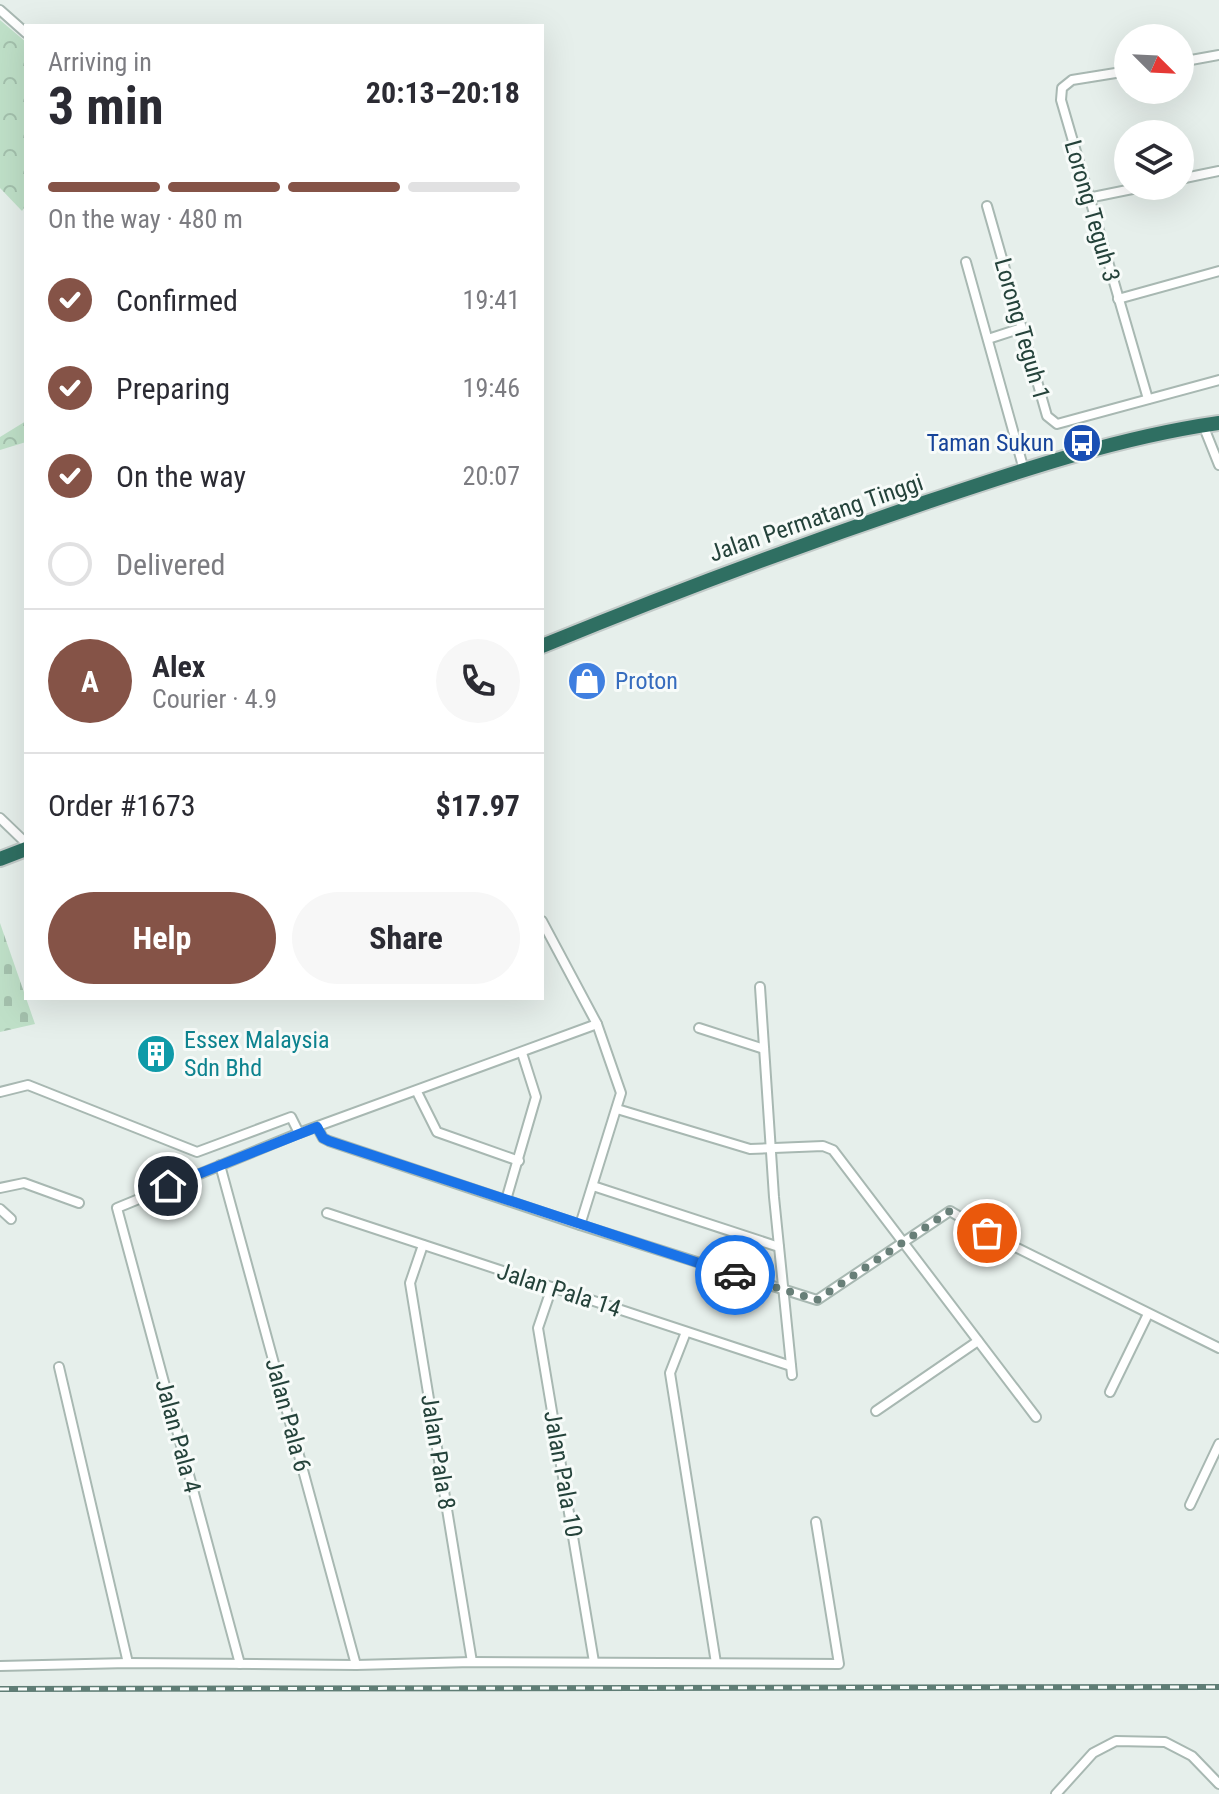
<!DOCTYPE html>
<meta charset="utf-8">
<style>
:root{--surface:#fff;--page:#f7f7f7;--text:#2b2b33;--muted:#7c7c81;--line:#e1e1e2;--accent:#855347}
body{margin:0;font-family:"Roboto Condensed",sans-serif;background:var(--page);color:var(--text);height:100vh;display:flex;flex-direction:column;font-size:30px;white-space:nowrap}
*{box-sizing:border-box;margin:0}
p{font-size:26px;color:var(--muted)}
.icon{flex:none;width:44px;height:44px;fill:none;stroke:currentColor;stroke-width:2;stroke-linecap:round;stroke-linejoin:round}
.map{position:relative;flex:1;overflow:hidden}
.details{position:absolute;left:24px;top:24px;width:520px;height:976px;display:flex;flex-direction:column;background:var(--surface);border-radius:0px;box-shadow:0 8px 32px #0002}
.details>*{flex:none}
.needle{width:52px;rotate:114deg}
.controls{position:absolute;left:1114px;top:24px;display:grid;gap:16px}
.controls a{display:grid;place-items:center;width:80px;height:80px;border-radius:50%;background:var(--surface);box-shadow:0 8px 32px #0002;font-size:40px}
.pin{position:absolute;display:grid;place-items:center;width:68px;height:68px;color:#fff;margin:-34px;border:4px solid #fff;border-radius:50%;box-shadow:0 2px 8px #0007}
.courier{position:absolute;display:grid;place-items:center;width:80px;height:80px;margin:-40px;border:6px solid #1a73e8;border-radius:50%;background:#fff;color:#222;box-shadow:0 2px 10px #0007}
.overview em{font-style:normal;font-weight:700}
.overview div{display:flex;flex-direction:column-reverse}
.overview{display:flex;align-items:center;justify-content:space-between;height:136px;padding:0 24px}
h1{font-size:52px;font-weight:700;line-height:60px}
.bar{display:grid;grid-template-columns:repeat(4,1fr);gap:12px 8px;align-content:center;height:96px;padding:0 24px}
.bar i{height:10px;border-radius:6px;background:var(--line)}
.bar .selected{background:var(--accent)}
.bar p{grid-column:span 4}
.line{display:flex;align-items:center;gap:20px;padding:0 24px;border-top:2px solid var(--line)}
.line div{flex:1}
.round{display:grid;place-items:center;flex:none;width:84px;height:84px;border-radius:42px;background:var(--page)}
ol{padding:0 24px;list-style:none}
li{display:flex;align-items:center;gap:24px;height:88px}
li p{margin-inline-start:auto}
li .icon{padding:8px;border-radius:50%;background:var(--accent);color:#fff;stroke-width:4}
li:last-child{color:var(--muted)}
li i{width:44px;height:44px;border:4px solid var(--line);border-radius:50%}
.button{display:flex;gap:16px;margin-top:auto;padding:16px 24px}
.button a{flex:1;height:92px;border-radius:48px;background:var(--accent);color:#fff;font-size:32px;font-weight:700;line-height:92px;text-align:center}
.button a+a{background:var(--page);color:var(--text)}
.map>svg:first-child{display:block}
.forest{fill:url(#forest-crowns)}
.cemetery{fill:url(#cemetery-stones)}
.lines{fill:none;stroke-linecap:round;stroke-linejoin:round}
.street-casing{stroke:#a8b8b2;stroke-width:12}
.highway-casing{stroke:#c2cac8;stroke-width:18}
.street{stroke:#fff;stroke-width:8}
.highway{stroke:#2f6f62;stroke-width:14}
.rail-casing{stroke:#5f7d75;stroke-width:6}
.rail{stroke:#f7fbf9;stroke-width:3;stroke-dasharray:9;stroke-linecap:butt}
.done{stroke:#687f78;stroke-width:8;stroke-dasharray:0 14.4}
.route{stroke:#1a73e8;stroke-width:10}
.labels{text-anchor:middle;stroke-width:6;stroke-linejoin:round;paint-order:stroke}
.street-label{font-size:24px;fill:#24423a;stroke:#f7fbf9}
.transit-label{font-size:24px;fill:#164399;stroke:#f7fbf9;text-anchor:end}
.shop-label{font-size:24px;fill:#366cbe;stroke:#f7fbf9;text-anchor:start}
.culture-label{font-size:24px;fill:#0d838f;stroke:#f7fbf9;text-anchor:start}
</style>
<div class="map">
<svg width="1219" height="1794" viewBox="0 0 1219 1794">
<defs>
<pattern id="forest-crowns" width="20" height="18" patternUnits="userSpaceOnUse" patternTransform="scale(2)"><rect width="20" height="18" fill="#bfe0c8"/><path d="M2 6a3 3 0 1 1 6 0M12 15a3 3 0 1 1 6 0" fill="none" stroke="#a4c1ad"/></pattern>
<pattern id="cemetery-stones" width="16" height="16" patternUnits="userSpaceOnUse" patternTransform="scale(2)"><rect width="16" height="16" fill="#bfe0c8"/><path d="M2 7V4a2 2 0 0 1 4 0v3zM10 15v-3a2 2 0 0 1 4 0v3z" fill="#a4c1ad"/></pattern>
</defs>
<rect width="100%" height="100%" fill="#e6efeb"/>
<g class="forest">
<path d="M 0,20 L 26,42 L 26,205 L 22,211 L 0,188 Z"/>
<path d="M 26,421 L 26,442 L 0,450 L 0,437 Z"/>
</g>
<path class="cemetery" d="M 0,923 L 35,1024 L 0,1032 Z"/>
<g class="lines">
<defs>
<g id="street">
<path d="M 0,10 L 26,33"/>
<path d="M 1180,62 L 1219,55"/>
<path d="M 1128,71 L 1072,80 L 1062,88 L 1061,100 L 1148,399"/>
<path d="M 1180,179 L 1219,171"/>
<path d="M 1088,198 L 1147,186"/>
<path d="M 987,206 L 1047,416 L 1057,424 L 1219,380"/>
<path d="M 966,262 L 1024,470"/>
<path d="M 1118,299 L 1219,271"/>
<path d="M 988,339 L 1022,328"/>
<path d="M 1203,425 L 1219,465"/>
<path d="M 0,818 L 26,843"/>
<path d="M 542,921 L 597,1024 L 621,1093 L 580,1225"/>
<path d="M 760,987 L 774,1197 L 792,1375"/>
<path d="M 699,1028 L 764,1049"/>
<path d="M 0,1092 L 28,1085 L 197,1152 L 291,1117 L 299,1133"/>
<path d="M 417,1092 L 437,1132 L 519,1161"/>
<path d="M 617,1109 L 750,1149 L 823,1146 L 833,1150 L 1036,1417"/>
<path d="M 317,1127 L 323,1138 L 329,1141 L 580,1225 L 817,1300 L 950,1211 L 987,1233 L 1219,1348"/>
<path d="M 220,1165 L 356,1665"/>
<path d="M 593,1186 L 779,1247"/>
<path d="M 0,1188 L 24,1183 L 79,1203"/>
<path d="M 506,1200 L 536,1097 L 522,1053"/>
<path d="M 0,1209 L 11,1219"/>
<path d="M 327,1213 L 791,1366"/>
<path d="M 423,1245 L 410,1283 L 472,1662"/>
<path d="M 552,1287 L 538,1328 L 594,1662"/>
<path d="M 686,1332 L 670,1373 L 716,1663"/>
<path d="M 59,1367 L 128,1663"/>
<path d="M 1110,1392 L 1148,1314"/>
<path d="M 876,1411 L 978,1341"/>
<path d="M 1190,1505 L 1219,1444"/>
<path d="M 240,1664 L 117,1208 L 299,1133 L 597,1024"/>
<path d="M 0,1666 L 128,1663 L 356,1665 L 472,1662 L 839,1664 L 816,1522"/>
<path d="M 1056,1794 L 1093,1753 L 1116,1741 L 1165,1742 L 1192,1756 L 1219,1784"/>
</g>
<g id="highway">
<path d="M 542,646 C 669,594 797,546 927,502 C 1022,470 1120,437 1219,423"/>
<path d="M 0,859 L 26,849"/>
</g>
</defs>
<use href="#street" class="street-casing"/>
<use href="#highway" class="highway-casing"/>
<use href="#street" class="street"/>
<use href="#highway" class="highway"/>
<defs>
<path id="rail" d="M 0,1689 L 1219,1687"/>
</defs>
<use href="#rail" class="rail-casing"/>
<use href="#rail" class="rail"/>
</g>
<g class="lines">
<path class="done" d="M 735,1275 L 817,1300 L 950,1211 L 987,1233"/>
<path class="route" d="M 168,1186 L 317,1127 L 323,1138 L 329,1141 L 735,1275"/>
</g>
<defs>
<symbol id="bus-disc" viewBox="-11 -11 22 22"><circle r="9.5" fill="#1a4fb4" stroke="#f7fbf9"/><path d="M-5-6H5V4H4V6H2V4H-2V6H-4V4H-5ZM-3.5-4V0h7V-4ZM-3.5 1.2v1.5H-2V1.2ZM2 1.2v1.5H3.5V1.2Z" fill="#fff"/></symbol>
<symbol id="shop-disc" viewBox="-11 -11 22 22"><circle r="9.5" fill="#3f7fe0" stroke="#f7fbf9"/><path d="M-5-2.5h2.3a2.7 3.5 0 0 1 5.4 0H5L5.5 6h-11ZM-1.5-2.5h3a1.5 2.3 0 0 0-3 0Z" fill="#fff"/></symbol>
<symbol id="building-disc" viewBox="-11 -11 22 22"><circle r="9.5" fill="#0f9aa8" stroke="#f7fbf9"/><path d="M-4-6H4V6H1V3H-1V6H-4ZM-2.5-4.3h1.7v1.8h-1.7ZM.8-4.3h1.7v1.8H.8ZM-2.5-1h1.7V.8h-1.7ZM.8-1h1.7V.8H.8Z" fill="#fff"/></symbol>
</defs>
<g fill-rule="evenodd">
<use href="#bus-disc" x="1060" y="421" width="44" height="44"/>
<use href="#shop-disc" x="565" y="659" width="44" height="44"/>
<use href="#building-disc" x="134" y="1032" width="44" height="44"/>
</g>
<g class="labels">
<g class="street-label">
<text transform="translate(1092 211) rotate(74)" y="8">Lorong Teguh 3</text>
<text transform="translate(1022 329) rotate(74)" y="8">Lorong Teguh 1</text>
<text transform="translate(816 518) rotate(-19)" y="8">Jalan Permatang Tinggi</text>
<text transform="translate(559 1290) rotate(18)" y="8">Jalan Pala 14</text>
<text transform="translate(288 1415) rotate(75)" y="8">Jalan Pala 6</text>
<text transform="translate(178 1436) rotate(75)" y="8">Jalan Pala 4</text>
<text transform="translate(438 1452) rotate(81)" y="8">Jalan Pala 8</text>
<text transform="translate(563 1474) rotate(80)" y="8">Jalan Pala 10</text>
</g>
<g class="transit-label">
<text x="1054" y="451">Taman Sukun</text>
</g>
<g class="shop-label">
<text x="615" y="689">Proton</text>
</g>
<g class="culture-label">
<text x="184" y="1048">Essex Malaysia<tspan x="184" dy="28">Sdn Bhd</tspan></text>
</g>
</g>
</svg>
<div class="controls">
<a><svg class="needle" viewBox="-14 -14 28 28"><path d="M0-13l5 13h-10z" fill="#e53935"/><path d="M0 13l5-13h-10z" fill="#7c7c81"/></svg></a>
<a><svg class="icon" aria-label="layers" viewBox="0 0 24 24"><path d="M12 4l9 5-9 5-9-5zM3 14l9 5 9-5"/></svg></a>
</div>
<div class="pin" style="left:987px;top:1233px;background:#ea580c"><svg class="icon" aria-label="bag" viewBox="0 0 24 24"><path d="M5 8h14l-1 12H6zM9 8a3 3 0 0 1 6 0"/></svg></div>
<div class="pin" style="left:168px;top:1186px;background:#1f2937"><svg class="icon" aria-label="home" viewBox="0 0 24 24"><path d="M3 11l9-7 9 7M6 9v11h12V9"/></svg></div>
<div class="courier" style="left:735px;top:1275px"><svg class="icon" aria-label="car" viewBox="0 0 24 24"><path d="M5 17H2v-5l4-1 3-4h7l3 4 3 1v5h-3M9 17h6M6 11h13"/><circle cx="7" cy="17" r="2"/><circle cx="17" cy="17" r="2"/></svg></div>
<section class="details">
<div class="overview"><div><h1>3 min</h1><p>Arriving in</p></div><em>20:13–20:18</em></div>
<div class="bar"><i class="selected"></i><i class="selected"></i><i class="selected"></i><i></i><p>On the way · 480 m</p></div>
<ol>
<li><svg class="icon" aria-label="check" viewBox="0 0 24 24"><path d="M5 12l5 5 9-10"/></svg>Confirmed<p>19:41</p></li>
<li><svg class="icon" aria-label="check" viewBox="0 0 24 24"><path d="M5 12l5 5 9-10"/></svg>Preparing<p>19:46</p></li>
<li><svg class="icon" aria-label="check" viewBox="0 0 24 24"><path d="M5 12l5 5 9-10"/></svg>On the way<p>20:07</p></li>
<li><i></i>Delivered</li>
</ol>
<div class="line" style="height:144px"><b class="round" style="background:var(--accent);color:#fff">A</b><div><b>Alex</b><p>Courier · 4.9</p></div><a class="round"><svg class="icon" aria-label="phone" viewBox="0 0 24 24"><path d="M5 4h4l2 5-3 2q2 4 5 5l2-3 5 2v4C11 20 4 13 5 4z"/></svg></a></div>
<div class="line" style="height:104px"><div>Order #1673</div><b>$17.97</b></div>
<div class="button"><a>Help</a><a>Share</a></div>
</section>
</div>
